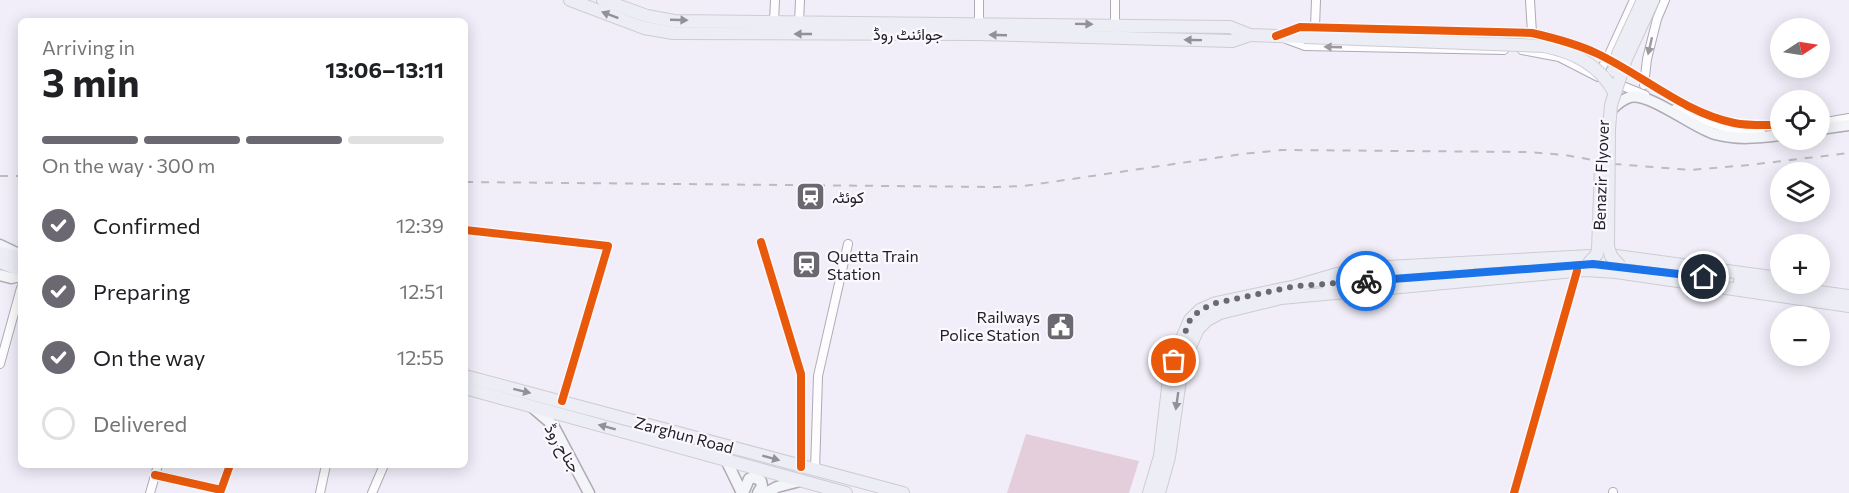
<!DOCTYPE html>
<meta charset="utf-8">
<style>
:root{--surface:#fff;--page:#f6f6f6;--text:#202124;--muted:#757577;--line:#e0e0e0;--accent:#6b6872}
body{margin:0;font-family:Commissioner,Vazirmatn,sans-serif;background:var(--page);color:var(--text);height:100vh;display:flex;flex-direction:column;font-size:22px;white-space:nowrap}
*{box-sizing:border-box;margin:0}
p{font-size:20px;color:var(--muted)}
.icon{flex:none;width:33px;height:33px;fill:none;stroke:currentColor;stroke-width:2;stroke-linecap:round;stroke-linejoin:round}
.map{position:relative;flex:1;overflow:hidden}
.details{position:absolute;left:18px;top:18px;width:450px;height:450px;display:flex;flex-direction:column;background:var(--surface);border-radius:9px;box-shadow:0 3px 15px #0003}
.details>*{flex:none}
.needle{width:39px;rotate:78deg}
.tools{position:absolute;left:1770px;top:18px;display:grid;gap:12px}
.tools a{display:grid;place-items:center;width:60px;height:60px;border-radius:50%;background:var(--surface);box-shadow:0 3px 15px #0003;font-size:30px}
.pin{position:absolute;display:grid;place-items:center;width:51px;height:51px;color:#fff;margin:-26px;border:3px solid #fff;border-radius:50%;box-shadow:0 2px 6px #0007}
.courier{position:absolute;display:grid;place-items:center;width:60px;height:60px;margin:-30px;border:4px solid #1a73e8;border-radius:50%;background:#fff;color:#222;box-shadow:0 2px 8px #0007}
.summary em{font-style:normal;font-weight:700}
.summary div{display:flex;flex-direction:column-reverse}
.summary{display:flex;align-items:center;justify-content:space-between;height:102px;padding:0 24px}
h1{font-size:39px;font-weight:700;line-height:45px}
.bar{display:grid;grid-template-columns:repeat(4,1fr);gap:9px 6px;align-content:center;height:72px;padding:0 24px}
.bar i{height:8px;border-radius:4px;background:var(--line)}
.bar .active{background:var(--accent)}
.bar p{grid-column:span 4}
ol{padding:0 24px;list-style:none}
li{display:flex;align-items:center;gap:18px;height:66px}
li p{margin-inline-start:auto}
li .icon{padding:6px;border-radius:50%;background:var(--accent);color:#fff;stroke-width:4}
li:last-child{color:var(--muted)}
li i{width:33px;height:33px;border:3px solid var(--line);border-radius:50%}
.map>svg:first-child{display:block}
.garden{fill:#e5cedc}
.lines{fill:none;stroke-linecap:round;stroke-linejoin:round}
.street-casing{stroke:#aeabb5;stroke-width:10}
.secondary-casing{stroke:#aeabb5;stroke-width:13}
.primary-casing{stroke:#ceccd2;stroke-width:14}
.street{stroke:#fdfcfe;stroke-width:8}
.secondary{stroke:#f4f5f9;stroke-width:10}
.primary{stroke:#ecedf5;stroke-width:12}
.rail{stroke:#bcbbbe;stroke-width:2;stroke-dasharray:8 8;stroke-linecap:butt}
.primary-bridge-casing{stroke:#ceccd2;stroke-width:14;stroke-linecap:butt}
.primary-bridge{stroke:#ecedf5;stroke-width:12}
.cycleway-casing{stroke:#fbf9fe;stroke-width:11}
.cycleway{stroke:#e8590c;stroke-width:8}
.oneway{fill:#929199}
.oneway2{fill:#9b999e}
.done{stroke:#6b6872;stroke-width:6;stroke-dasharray:0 10.8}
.route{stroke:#1a73e8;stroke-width:8}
.labels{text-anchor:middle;stroke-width:4.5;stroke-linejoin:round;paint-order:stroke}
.street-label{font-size:16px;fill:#232029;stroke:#fbf9fe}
.poi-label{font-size:16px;fill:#232029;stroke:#fbf9fe;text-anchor:start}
</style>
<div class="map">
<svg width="1849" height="493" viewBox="0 0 1849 493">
<rect width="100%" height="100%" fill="#f1eef9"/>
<path class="garden" d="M 1026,434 L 1139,461 L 1129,493 L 1007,493 Z"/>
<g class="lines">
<defs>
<g id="street">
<path d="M 1115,0 L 1115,28"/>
<path d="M 1530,0 L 1532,33"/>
<path d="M 774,22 L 775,0"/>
<path d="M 799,22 L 800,0"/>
<path d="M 979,23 L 979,0"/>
<path d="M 1315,27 L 1316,0"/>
<path d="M 1283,33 L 1300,27 L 1532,33 C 1554,38 1577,44 1598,54 C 1644,76 1683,112 1734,123 C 1749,126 1765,125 1780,125"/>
<path d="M 1286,39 L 1305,46 L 1504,50"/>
<path d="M 1522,50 L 1559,57 L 1598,77"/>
<path d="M 1598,74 L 1607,59 L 1634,0"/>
<path d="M 1615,83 L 1645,95"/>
<path d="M 1644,85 L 1647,59 L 1657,19 L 1665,0"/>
<path d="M 1675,109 C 1702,120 1732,134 1761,132"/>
<path d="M 1820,123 L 1849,118"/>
<path d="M 465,230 L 608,246 L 562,401"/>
<path d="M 761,242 L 801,374 L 801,467"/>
<path d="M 0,364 L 21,288"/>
<path d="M 815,470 L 818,376 L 848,244"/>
<path d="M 155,475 L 221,490 L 230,465"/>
<path d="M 150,493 L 158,465"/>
<path d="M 320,493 L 326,465"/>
<path d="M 372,493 L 384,465"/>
<path d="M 1514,493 L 1577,271"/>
<path d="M 1613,493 L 1613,492"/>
</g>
<g id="secondary">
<path d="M 1611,110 C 1616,105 1623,99 1630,97 C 1649,92 1694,128 1715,134 C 1737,140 1758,138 1780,135"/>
<path d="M 1820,129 L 1849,125"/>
<path d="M 0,245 L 21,255"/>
<path d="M 0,275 L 11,278 L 21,276"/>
<path d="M 532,407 L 553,425 L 589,493"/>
<path d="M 726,460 L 742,493"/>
<path d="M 743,493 L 749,479 L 754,477 L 761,481 L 762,486 L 758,493"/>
<path d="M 766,493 L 777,487 L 800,481"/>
</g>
<g id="primary">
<path d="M 570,0 L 644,28 L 673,33 L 978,34 L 1232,41 L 1250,35"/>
<path d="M 603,0 L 647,16 L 674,21 L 1230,27 L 1250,35 L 1304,37"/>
<path d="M 0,253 L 21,258"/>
<path d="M 0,262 L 21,270"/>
<path d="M 1740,281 L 1849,296"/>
<path d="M 1329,288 L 1379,279 L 1469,272"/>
<path d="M 465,376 L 903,493"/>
<path d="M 465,388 L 846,493"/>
<path d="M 1149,493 L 1160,456 L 1169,379 L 1180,343 L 1190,320 L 1200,310 L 1216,303 L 1296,286 L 1337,274 L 1387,267 L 1609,255 L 1780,278"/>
<path d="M 1159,493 L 1169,457 L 1180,380 L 1189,349 L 1198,329 L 1207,320 L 1220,313 L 1281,298 L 1585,270 L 1616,272 L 1849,306"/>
</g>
</defs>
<use href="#street" class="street-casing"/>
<use href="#secondary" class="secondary-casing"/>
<use href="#primary" class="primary-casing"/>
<use href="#street" class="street"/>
<use href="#secondary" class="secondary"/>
<use href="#primary" class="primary"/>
<g class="rail">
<path d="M 0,176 L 21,176"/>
<path d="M 465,182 L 997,187 L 1024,186 L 1242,154 L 1282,150 L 1527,152 L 1565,155 L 1615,164 L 1690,170 L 1749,165 L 1849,153"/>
</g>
<defs>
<g id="primary-bridge">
<path d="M 1304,37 L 1544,46 C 1573,52 1599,64 1614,92"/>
<path d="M 1614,70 L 1618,54 L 1643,0"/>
<path d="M 1588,264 L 1597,254 L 1598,249 L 1601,167"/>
<path d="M 1620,266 L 1611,256 L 1608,247 L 1609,129 L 1611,105 L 1626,59 L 1653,0"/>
</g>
</defs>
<use href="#primary-bridge" class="primary-bridge-casing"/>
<use href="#primary-bridge" class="primary-bridge"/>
<defs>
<g id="cycleway">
<path d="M 1276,36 L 1300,27 L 1532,33 C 1554,38 1577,44 1598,54 C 1644,76 1683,112 1734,123 C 1749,126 1765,125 1780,125"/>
<path d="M 465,230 L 608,246 L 562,401"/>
<path d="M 761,242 L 801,374 L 801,467"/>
<path d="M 155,475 L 221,490 L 230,465"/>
<path d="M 1514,493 L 1577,271"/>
</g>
</defs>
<use href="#cycleway" class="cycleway-casing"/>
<use href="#cycleway" class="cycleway"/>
</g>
<defs><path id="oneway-solid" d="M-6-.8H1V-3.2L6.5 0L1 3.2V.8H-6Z" transform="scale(1.5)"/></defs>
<g class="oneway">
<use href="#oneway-solid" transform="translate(610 15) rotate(-159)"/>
<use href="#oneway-solid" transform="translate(679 20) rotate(2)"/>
<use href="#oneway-solid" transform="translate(1084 24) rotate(1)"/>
<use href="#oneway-solid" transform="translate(803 34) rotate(-180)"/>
<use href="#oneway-solid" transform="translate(998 35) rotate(-178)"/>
<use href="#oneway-solid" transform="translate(1193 40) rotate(-179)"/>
<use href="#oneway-solid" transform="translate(522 391) rotate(14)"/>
<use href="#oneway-solid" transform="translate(1177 401) rotate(98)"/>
<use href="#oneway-solid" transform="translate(607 427) rotate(-165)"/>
<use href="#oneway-solid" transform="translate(771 458) rotate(15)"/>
</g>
<g class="oneway2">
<use href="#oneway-solid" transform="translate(1650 46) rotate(103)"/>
<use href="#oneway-solid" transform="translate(1333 47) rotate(-178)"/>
</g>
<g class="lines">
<path class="done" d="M 1174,361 L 1190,320 L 1200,310 L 1216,303 L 1296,286 L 1366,281"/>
<path class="route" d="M 1366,281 L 1593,264 L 1704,277"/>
</g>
<defs>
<symbol id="station-square" viewBox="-11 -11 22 22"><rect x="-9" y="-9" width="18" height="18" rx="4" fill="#6b6872" stroke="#fbf9fe"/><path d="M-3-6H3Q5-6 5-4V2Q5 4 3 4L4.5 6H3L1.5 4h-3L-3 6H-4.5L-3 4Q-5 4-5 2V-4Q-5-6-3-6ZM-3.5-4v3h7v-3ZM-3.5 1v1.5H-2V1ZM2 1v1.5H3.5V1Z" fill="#fff"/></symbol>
<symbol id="civic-square" viewBox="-11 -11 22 22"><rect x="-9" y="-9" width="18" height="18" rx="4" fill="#6b6872" stroke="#fbf9fe"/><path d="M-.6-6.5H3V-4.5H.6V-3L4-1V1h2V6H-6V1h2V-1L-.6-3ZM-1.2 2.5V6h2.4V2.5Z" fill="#fff"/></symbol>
</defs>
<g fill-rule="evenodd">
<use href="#station-square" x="794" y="180" width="33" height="33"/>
<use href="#station-square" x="790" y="248" width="33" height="33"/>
<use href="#civic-square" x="1044" y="310" width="33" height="33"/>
</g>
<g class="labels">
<g class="street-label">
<text x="908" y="40">جوائنٹ روڈ</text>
<text transform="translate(1601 175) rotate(-88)" y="6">Benazir Flyover</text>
<text transform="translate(684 435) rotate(15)" y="6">Zarghun Road</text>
<text transform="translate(563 448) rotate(59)" y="6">جناح روڈ</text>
</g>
<g class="poi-label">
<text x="832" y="203">کوئٹہ</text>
<text x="827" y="262">Quetta Train<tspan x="827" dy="18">Station</tspan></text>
<text x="1040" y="323" text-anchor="end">Railways<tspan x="1040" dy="18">Police Station</tspan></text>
</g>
</g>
</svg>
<div class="tools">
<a><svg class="needle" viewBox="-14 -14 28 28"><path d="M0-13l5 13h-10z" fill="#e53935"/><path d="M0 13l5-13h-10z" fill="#757577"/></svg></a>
<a><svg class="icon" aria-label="locate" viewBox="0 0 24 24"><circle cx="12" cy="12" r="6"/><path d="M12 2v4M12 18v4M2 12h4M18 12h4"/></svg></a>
<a><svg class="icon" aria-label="layers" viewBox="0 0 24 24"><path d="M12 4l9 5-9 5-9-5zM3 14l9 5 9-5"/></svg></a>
<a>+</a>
<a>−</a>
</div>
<div class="pin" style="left:1174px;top:361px;background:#ea580c"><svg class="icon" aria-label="bag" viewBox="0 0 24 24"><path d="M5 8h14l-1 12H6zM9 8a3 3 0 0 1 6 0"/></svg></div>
<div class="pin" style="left:1704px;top:277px;background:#1f2937"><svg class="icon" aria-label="home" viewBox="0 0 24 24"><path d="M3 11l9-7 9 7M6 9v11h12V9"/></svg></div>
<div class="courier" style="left:1366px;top:281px"><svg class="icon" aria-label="bike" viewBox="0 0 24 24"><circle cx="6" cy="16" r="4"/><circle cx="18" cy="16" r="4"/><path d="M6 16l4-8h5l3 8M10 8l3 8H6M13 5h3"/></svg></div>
<section class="details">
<div class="summary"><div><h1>3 min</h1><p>Arriving in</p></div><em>13:06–13:11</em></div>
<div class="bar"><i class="active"></i><i class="active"></i><i class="active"></i><i></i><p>On the way · 300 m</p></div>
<ol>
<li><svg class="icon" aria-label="check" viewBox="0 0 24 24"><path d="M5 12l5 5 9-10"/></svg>Confirmed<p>12:39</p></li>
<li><svg class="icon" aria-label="check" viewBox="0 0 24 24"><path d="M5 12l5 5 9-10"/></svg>Preparing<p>12:51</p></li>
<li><svg class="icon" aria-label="check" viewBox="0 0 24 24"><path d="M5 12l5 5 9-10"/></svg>On the way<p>12:55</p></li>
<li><i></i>Delivered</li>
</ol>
</section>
</div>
